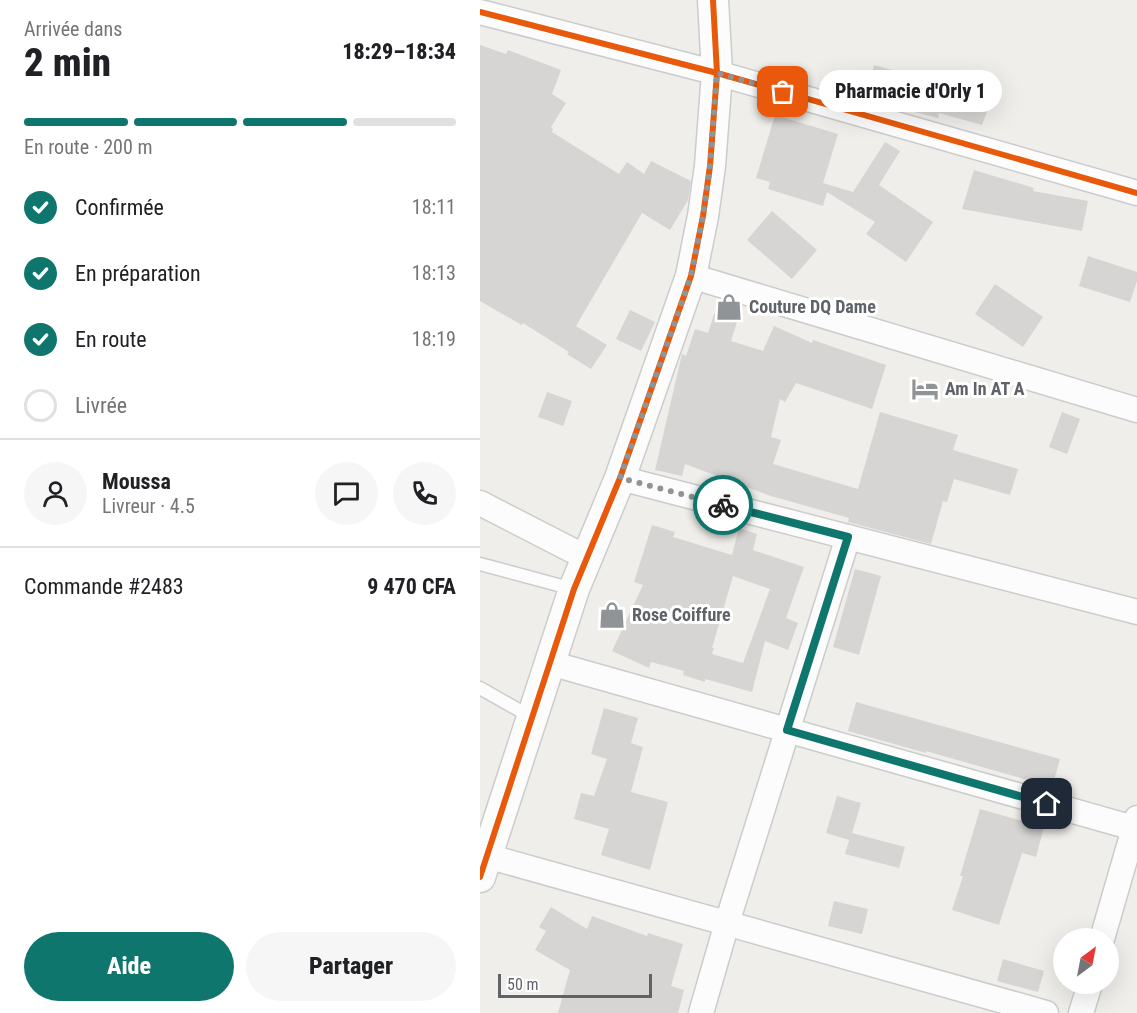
<!DOCTYPE html>
<html lang="fr">
<meta charset="utf-8">
<style>
:root{--surface:#fff;--page:#f6f6f6;--text:#202124;--muted:#757577;--line:#e0e0e0;--accent:#0f766e}
body{margin:0;font-family:"Roboto Condensed",sans-serif;background:var(--page);color:var(--text);height:100vh;display:flex;flex-direction:column;font-size:22px;white-space:nowrap}
*{box-sizing:border-box;margin:0}
p{font-size:20px;color:var(--muted)}
.icon{flex:none;width:33px;height:33px;fill:none;stroke:currentColor;stroke-width:2;stroke-linecap:round;stroke-linejoin:round}
.map{position:relative;flex:1;overflow:hidden}
.side{display:flex;flex-direction:column;background:var(--surface);width:480px}
.side>*{flex:none}
.needle{width:39px;rotate:32deg}
.fabs{position:absolute;left:573px;top:928px;display:grid;gap:12px}
.fabs a{display:grid;place-items:center;width:66px;height:66px;border-radius:50%;background:var(--surface);box-shadow:0 6px 24px #0002;font-size:30px}
.scale{position:absolute;left:18px;bottom:15px;width:154px;box-sizing:border-box;padding-left:6px;border:3px solid #5f6368;border-top:0;font-size:16px;line-height:21px;white-space:nowrap;color:#5f6368;-webkit-text-stroke:4px #fff;paint-order:stroke}
.pin{position:absolute;display:grid;place-items:center;width:51px;height:51px;color:#fff;margin:-26px;border-radius:12px;box-shadow:0 3px 9px #0006}
.courier{position:absolute;display:grid;place-items:center;width:60px;height:60px;margin:-30px;border:4px solid #0f766e;border-radius:50%;background:#fff;color:#222;box-shadow:0 2px 8px #0007}
.bubble{position:absolute;height:42px;border-radius:21px;background:var(--surface);box-shadow:0 6px 24px #0002;font-size:20px;font-weight:800;line-height:42px;text-align:center}
.overview em{font-style:normal;font-weight:800}
.overview div{display:flex;flex-direction:column-reverse}
.overview{display:flex;align-items:center;justify-content:space-between;height:102px;padding:0 24px}
h1{font-size:39px;font-weight:800;line-height:45px}
.bar{display:grid;grid-template-columns:repeat(4,1fr);gap:9px 6px;align-content:center;height:72px;padding:0 24px}
.bar i{height:8px;border-radius:4px;background:var(--line)}
.bar .active{background:var(--accent)}
.bar p{grid-column:span 4}
.line{display:flex;align-items:center;gap:15px;padding:0 24px;border-top:2px solid var(--line)}
.line div{flex:1}
.round{display:grid;place-items:center;flex:none;width:63px;height:63px;border-radius:32px;background:var(--page)}
ol{padding:0 24px;list-style:none}
li{display:flex;align-items:center;gap:18px;height:66px}
li p{margin-inline-start:auto}
li .icon{padding:6px;border-radius:50%;background:var(--accent);color:#fff;stroke-width:4}
li:last-child{color:var(--muted)}
li i{width:33px;height:33px;border:3px solid var(--line);border-radius:50%}
.button{display:flex;gap:12px;margin-top:auto;padding:12px 24px}
.button a{flex:1;height:69px;border-radius:36px;background:var(--accent);color:#fff;font-size:24px;font-weight:800;line-height:69px;text-align:center}
.button a+a{background:var(--page);color:var(--text)}
main{display:flex;flex:1;min-height:0}
.map>svg:first-child{display:block}
.building{fill:#d6d5d3;fill-rule:evenodd}
.lines{fill:none;stroke-linecap:round;stroke-linejoin:round}
.service-casing{stroke:#cbcccc;stroke-width:15}
.minor-casing{stroke:#cbcccc;stroke-width:27}
.tertiary-casing{stroke:#cbcccc;stroke-width:33}
.service{stroke:#fdfcfc;stroke-width:12}
.minor{stroke:#fdfcfc;stroke-width:24}
.tertiary{stroke:#fdfcfc;stroke-width:30}
.cycleway-casing{stroke:#fff;stroke-width:10}
.cycleway{stroke:#e8590c;stroke-width:6}
.done{stroke:#919496;stroke-width:6;stroke-dasharray:0 10.8}
.route{stroke:#0f766e;stroke-width:8}
.labels{text-anchor:middle;stroke-width:6;stroke-linejoin:round;paint-order:stroke}
.poi-label{font-size:18px;font-weight:bold;fill:#5f6368;stroke:#fff;text-anchor:start}
</style>
<main>
<section class="side">
<div class="overview"><div><h1>2 min</h1><p>Arrivée dans</p></div><em>18:29–18:34</em></div>
<div class="bar"><i class="active"></i><i class="active"></i><i class="active"></i><i></i><p>En route · 200 m</p></div>
<ol>
<li><svg class="icon" aria-label="check" viewBox="0 0 24 24"><path d="M5 12l5 5 9-10"/></svg>Confirmée<p>18:11</p></li>
<li><svg class="icon" aria-label="check" viewBox="0 0 24 24"><path d="M5 12l5 5 9-10"/></svg>En préparation<p>18:13</p></li>
<li><svg class="icon" aria-label="check" viewBox="0 0 24 24"><path d="M5 12l5 5 9-10"/></svg>En route<p>18:19</p></li>
<li><i></i>Livrée</li>
</ol>
<div class="line" style="height:108px"><a class="round"><svg class="icon" aria-label="person" viewBox="0 0 24 24"><circle cx="12" cy="8" r="4"/><path d="M4 21q1-7 8-7t8 7"/></svg></a><div><b>Moussa</b><p>Livreur · 4.5</p></div><a class="round"><svg class="icon" aria-label="chat" viewBox="0 0 24 24"><path d="M4 5h16v11H9l-5 4z"/></svg></a><a class="round"><svg class="icon" aria-label="phone" viewBox="0 0 24 24"><path d="M5 4h4l2 5-3 2q2 4 5 5l2-3 5 2v4C11 20 4 13 5 4z"/></svg></a></div>
<div class="line" style="height:78px"><div>Commande #2483</div><b>9 470 CFA</b></div>
<div class="button"><a>Aide</a><a>Partager</a></div>
</section>
<div class="map">
<svg width="657" height="1013" viewBox="0 0 657 1013">
<rect width="100%" height="100%" fill="#efeeea"/>
<g class="building">
<path d="M 0,45 L 26,54 L 28,50 L 81,70 L 72,94 L 86,103 L 71,127 L 73,129 L 72,132 L 139,174 L 147,162 L 164,174 L 171,161 L 211,181 L 208,200 L 190,230 L 162,213 L 96,326 L 127,345 L 111,369 L 87,354 L 89,352 L 43,323 L 42,325 L 0,301 Z"/>
<path d="M 394,65 L 467,85 L 466,88 L 511,101 L 502,125 L 459,113 L 458,118 L 385,99 Z"/>
<path d="M 295,115 L 358,134 L 343,183 L 373,192 L 405,142 L 420,151 L 399,185 L 453,222 L 426,262 L 386,234 L 395,222 L 347,192 L 343,206 L 288,189 L 290,182 L 276,178 Z"/>
<path d="M 494,170 L 554,188 L 553,191 L 608,201 L 602,231 L 482,209 Z"/>
<path d="M 292,211 L 337,250 L 312,279 L 267,240 Z"/>
<path d="M 608,256 L 657,272 L 657,281 L 650,302 L 599,286 Z"/>
<path d="M 515,284 L 563,317 L 543,347 L 495,314 Z"/>
<path d="M 239,299 L 262,306 L 251,341 L 283,351 L 294,326 L 332,343 L 333,340 L 406,365 L 392,409 L 316,383 L 305,402 L 300,399 L 291,437 L 301,440 L 293,464 L 378,489 L 400,412 L 478,435 L 473,450 L 538,469 L 530,495 L 474,479 L 467,502 L 463,501 L 451,544 L 368,522 L 369,518 L 291,496 L 205,464 L 202,476 L 175,470 L 202,354 L 206,356 L 215,329 L 228,333 Z"/>
<path d="M 150,310 L 175,322 L 161,351 L 136,339 Z"/>
<path d="M 67,392 L 92,401 L 83,426 L 58,417 Z"/>
<path d="M 582,412 L 600,419 L 587,454 L 569,447 Z"/>
<path d="M 172,525 L 195,532 L 193,537 L 252,555 L 259,528 L 277,534 L 273,550 L 324,567 L 306,618 L 318,623 L 308,650 L 285,641 L 272,692 L 225,679 L 225,682 L 203,675 L 204,671 L 171,662 L 169,668 L 132,651 L 163,585 L 154,582 ZM 253,576 L 290,589 L 263,663 L 232,654 L 234,648 L 232,648 Z"/>
<path d="M 375,569 L 401,576 L 379,655 L 353,647 Z"/>
<path d="M 376,702 L 580,759 L 572,787 L 446,751 L 446,753 L 368,731 Z"/>
<path d="M 124,708 L 158,718 L 151,743 L 163,747 L 151,792 L 188,802 L 170,870 L 121,855 L 129,829 L 94,819 L 101,793 L 114,796 L 127,759 L 111,754 Z"/>
<path d="M 357,796 L 381,803 L 372,833 L 425,847 L 419,868 L 365,854 L 370,837 L 369,840 L 346,833 Z"/>
<path d="M 500,809 L 564,827 L 556,857 L 542,853 L 519,925 L 472,910 L 483,876 L 480,876 Z"/>
<path d="M 354,901 L 388,909 L 382,934 L 348,926 Z"/>
<path d="M 71,907 L 107,929 L 112,916 L 167,936 L 168,933 L 203,944 L 191,986 L 204,990 L 198,1013 L 78,1013 L 90,970 L 55,950 L 66,931 L 59,927 Z"/>
<path d="M 523,959 L 564,971 L 558,992 L 517,981 Z"/>
</g>
<g class="lines">
<defs>
<g id="service">
<path d="M 0,564 L 93,589"/>
<path d="M 0,688 L 51,717"/>
</g>
<g id="minor">
<path d="M 0,12 L 237,73 L 657,193"/>
<path d="M 211,276 L 657,410"/>
<path d="M 140,478 L 657,612"/>
<path d="M 0,503 L 107,558"/>
<path d="M 70,663 L 657,829"/>
<path d="M 7,856 L 566,1013"/>
<path d="M 622,939 L 657,818"/>
<path d="M 221,1013 L 247,923 L 368,537"/>
<path d="M 601,1013 L 610,984"/>
</g>
<path id="tertiary" d="M 0,877 L 94,589 L 140,478 L 211,276 L 223,216 L 230,166 L 237,73 L 233,0"/>
</defs>
<use href="#service" class="service-casing"/>
<use href="#minor" class="minor-casing"/>
<use href="#tertiary" class="tertiary-casing"/>
<use href="#service" class="service"/>
<use href="#minor" class="minor"/>
<use href="#tertiary" class="tertiary"/>
<defs>
<g id="cycleway">
<path d="M 0,12 L 237,73 L 657,193"/>
<path d="M 0,877 L 94,589 L 140,478 L 211,276 L 223,216 L 230,166 L 237,73 L 233,0"/>
</g>
</defs>
<use href="#cycleway" class="cycleway-casing"/>
<use href="#cycleway" class="cycleway"/>
</g>
<g class="lines">
<path class="done" d="M 243,505 L 140,478 L 211,276 L 223,216 L 230,166 L 237,73 L 303,92"/>
<path class="route" d="M 243,505 L 368,537 L 307,730 L 567,804"/>
</g>
<defs>
<symbol id="shop-bare" viewBox="-9 -9 18 18"><path d="M-5-2.5h2.3a2.7 3.5 0 0 1 5.4 0H5L5.5 6h-11ZM-1.5-2.5h3a1.5 2.3 0 0 0-3 0Z" fill="#919496" stroke="#fff" stroke-width="2.5" paint-order="stroke"/></symbol>
<symbol id="hotel-bare" viewBox="-9 -9 18 18"><path d="M-6-4.5h1.5V1H6V5H4.5V3h-9V5H-6ZM-4 0a1.8 1.8 0 1 1 3.6 0ZM.5 0V-2.5h3Q6-2.5 6 0Z" fill="#919496" stroke="#fff" stroke-width="2.5" paint-order="stroke"/></symbol>
</defs>
<g fill-rule="evenodd">
<use href="#shop-bare" x="230" y="288" width="38" height="38"/>
<use href="#hotel-bare" x="426" y="370" width="38" height="38"/>
<use href="#shop-bare" x="113" y="596" width="38" height="38"/>
</g>
<g class="labels">
<g class="poi-label">
<text x="269" y="313">Couture DQ Dame</text>
<text x="465" y="395">Am In AT A</text>
<text x="152" y="621">Rose Coiffure</text>
</g>
</g>
</svg>
<div class="fabs">
<a><svg class="needle" viewBox="-14 -14 28 28"><path d="M0-13l5 13h-10z" fill="#e53935"/><path d="M0 13l5-13h-10z" fill="#757577"/></svg></a>
</div>
<div class="scale">50 m</div>
<div class="pin" style="left:303px;top:92px;background:#ea580c"><svg class="icon" aria-label="bag" viewBox="0 0 24 24"><path d="M5 8h14l-1 12H6zM9 8a3 3 0 0 1 6 0"/></svg></div>
<div class="pin" style="left:567px;top:804px;background:#1f2937"><svg class="icon" aria-label="home" viewBox="0 0 24 24"><path d="M3 11l9-7 9 7M6 9v11h12V9"/></svg></div>
<div class="courier" style="left:243px;top:505px"><svg class="icon" aria-label="bike" viewBox="0 0 24 24"><circle cx="6" cy="16" r="4"/><circle cx="18" cy="16" r="4"/><path d="M6 16l4-8h5l3 8M10 8l3 8H6M13 5h3"/></svg></div>
<div class="bubble" style="left:339px;top:70px;width:183px">Pharmacie d'Orly 1</div>
</div>
</main>
